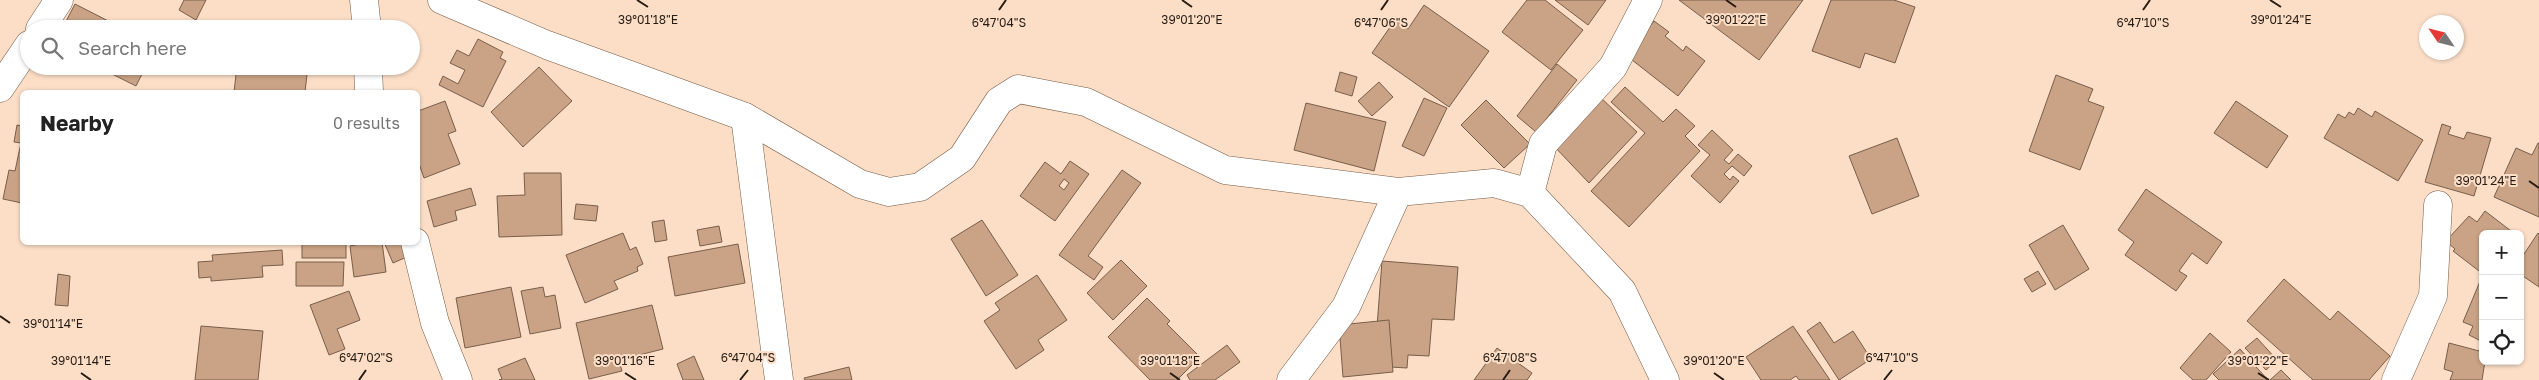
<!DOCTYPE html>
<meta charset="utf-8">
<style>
:root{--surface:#fff;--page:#f6f6f6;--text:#222;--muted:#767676;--line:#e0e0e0}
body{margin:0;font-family:"Golos Text",sans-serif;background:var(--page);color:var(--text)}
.controls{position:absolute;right:15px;bottom:15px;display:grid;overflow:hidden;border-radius:8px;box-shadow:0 1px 4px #0004}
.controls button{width:45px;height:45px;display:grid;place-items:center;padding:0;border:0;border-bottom:1px solid var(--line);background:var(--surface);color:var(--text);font:25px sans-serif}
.compass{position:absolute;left:2419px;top:15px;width:45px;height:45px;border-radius:50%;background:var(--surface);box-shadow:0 1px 4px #0004;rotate:305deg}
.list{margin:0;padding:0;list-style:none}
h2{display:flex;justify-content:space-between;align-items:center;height:65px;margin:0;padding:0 20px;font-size:21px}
h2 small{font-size:16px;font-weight:400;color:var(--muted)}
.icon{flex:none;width:28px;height:28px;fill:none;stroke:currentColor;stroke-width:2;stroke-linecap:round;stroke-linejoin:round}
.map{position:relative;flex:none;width:2539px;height:380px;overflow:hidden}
.search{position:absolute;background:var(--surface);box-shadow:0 1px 4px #0004;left:20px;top:20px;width:400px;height:55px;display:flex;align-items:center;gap:12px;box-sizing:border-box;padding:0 18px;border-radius:28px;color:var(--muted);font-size:19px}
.panel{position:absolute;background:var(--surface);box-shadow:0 1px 4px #0004;left:20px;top:90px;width:400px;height:155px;border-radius:8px}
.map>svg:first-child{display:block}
.building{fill:#caa386;stroke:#785e4a;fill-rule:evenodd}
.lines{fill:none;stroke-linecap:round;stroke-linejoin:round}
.street-casing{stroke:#745a46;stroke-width:29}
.street{stroke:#fff;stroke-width:28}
.ticks{fill:none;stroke:#281d14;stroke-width:2}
.ticks-label{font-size:12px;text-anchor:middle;fill:#281d14;stroke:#fcdec7;stroke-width:4;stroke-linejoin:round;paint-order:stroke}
</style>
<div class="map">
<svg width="2539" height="380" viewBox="0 0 2539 380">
<rect width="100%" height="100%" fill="#fcdec7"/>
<g class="building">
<path d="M184,0H206L196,20L179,10Z"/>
<path d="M1527,0H1545L1583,30L1551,70L1502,32Z"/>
<path d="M1555,0H1606L1588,25Z"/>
<path d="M1679,0H1803L1759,60Z"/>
<path d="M1831,0H1894L1915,7L1895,63L1865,53L1860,68L1812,51Z"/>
<path d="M75,4L124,29H62Z"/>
<path d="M1424,5L1489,51L1449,107L1372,53L1395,20L1408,29Z"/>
<path d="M1654,21L1669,32L1665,36L1683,51L1686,46L1705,61L1678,96L1627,56Z"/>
<path d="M478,39L503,52L500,58L506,61L483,107L439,85L443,76L458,84L465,70L450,63L457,50L469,56Z"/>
<path d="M1557,64L1577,80L1536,132L1517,116Z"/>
<path d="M96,66H146L136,86Z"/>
<path d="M237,66H308L305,92H234Z"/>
<path d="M539,67L572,101L523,147L491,112Z"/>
<path d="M1340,72L1357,77L1352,96L1335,91Z"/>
<path d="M2056,75L2093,89L2088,101L2104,107L2080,170L2029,151Z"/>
<path d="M1379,82L1393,97L1372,116L1358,101Z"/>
<path d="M1625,87L1663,122L1676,109L1695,126L1685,136L1700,151L1629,227L1591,191L1645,133L1611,102Z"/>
<path d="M1600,97L1637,132L1589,183L1552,144Z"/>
<path d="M1424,98L1447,108L1424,156L1402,146Z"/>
<path d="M1486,100L1530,144L1504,168L1461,125Z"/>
<path d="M445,101L456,131L448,134L460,164L424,178L418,161V111Z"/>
<path d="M2236,101L2288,136L2267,168L2214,133Z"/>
<path d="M1306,103L1386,122L1374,171L1294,150Z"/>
<path d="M2358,108L2372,117L2375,111L2423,140L2398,181L2324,138L2338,114L2345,118L2349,112L2354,115Z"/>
<path d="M2442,124L2451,127L2448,134L2464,139L2467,132L2491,138L2474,196L2425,182Z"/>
<path d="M17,125L22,126V203L3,199L9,170L15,171L21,143L14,142Z"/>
<path d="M1712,130L1733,150L1724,160L1729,164L1738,154L1752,166L1744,176L1732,166L1724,174L1730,180L1733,176L1739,181L1720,203L1691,176L1710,155L1698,145Z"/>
<path d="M1897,138L1919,196L1872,214L1849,156Z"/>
<path d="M2538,143H2539V217L2494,197L2516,148L2532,155Z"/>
<path d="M1070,161L1089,174L1055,221L1020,196L1045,162L1061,174ZM1064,179L1069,183L1064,190L1059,186Z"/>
<path d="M1122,170L1141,183L1088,256L1103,267L1094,280L1059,255Z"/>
<path d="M524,173H561L562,235L499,237L497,196L525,195Z"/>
<path d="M471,188L476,205L455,211L457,220L434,227L427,201Z"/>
<path d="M2146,189L2222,242L2207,264L2192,253L2179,271L2187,276L2176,291L2125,255L2134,242L2118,230Z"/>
<path d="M576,204L598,206L596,221L574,219Z"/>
<path d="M2485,211L2515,234H2483V274L2453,251L2455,249L2446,241L2469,216L2477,222Z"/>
<path d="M664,220L667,240L655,242L652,222Z"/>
<path d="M982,220L1018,275L986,296L951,239Z"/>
<path d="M2063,225L2089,269L2055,290L2029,245Z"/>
<path d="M719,226L722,242L700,246L697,230Z"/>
<path d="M623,233L630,250L636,247L643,264L637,267L638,271L614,281L618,289L585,303L566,255Z"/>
<path d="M2538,233L2539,234V287L2520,274V260Z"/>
<rect x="302" y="242" width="44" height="16"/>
<path d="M369,242H382L386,272L354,277L350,246Z"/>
<path d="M384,242H403L409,256L393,263Z"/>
<path d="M738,244L745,283L675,296L668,257Z"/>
<path d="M282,250L283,265L262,266L263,277L211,281V277L199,278L198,262L213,261L212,255Z"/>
<path d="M1121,260L1147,286L1113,320L1087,293Z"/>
<path d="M1382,261L1458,267L1454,320L1432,319L1429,356L1408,355L1407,368L1374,366Z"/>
<path d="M296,262H344L343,286H296Z"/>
<path d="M2038,271L2046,284L2032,292L2024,279Z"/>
<path d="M58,274L70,276L68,306L55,305Z"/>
<path d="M1037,275L1067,320L1038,340L1044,350L1016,369L984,321L1000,310L995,303Z"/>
<path d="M2284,279L2330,320L2338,311L2390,356L2369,380H2313L2247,321Z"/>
<path d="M2481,279H2483V342L2469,335L2473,326L2463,322Z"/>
<path d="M511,287L521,337L465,348L456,298Z"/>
<path d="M543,287L545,297L555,295L561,328L530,334L521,291Z"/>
<path d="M349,291L360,320L337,329L345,349L329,355L310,305Z"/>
<path d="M1147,298L1170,321L1167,324L1200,357L1177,380H1150L1108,337Z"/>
<path d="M652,305L663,349L619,360L622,371L589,379L576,323Z"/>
<path d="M1389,320L1393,372L1343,377L1339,325Z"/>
<path d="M1820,322L1834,343L1853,331L1871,359L1839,380L1807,331Z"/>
<path d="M201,326L263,331L258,380H195Z"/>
<path d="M1793,326L1830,380H1799L1796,376L1790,380H1761L1746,357Z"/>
<path d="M2210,333L2231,352L2206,380H2193L2180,368Z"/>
<path d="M2257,338L2277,360L2266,370L2245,348Z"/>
<path d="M2449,343L2483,352V361H2485L2482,380H2450L2453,372L2444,369Z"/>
<path d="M1227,345L1240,362L1215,380H1190L1187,375Z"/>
<path d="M1497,348L1532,373L1527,380H1474Z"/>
<path d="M2240,349L2268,380H2219L2213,374Z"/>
<path d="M694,356L704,380H683L677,364Z"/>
<path d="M525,358L535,380H499L502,379L498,369Z"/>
<path d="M849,367L852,380H805L804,378Z"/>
<path d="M2281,370L2291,380H2270Z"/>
</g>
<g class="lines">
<defs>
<g id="street">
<path d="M364,0L367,29"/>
<path d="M442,0L547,45L745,117L860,184L889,192L920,187L962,158L999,101L1018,89L1086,102L1225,170L1398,192L1494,183L1530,193L1622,291L1665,380"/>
<path d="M40,29L59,0"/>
<path d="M368,66L369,92"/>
<path d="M0,88L29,45"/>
<path d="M745,117L779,380"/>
<path d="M1530,193L1543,144L1613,67L1648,0"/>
<path d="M415,242L435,323L458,380"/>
<path d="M1291,380L1346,307L1398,192"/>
<path d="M2396,380L2433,296L2438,205"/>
</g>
</defs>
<use href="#street" class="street-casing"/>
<use href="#street" class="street"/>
</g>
<path class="ticks" d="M637,0L648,7M1182,0L1192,7M1726,0L1736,7M2270,0L2281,7M999,10L1006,0M1381,10L1388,0M2143,10L2150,0M2529,181L2539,188M0,316L10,323M81,373L91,380M625,373L636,380M1170,373L1180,380M1714,373L1724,380M2258,373L2269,380M359,380L366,370M740,380L748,370M1503,380L1510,370M1884,380L1892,370"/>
<g class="ticks-label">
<text x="648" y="24">39°01'18"E</text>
<text x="1192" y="24">39°01'20"E</text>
<text x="1736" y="24">39°01'22"E</text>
<text x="2281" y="24">39°01'24"E</text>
<text x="999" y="27">6°47'04"S</text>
<text x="1381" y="27">6°47'06"S</text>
<text x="2143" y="27">6°47'10"S</text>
<text x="2486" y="185">39°01'24"E</text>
<text x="53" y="328">39°01'14"E</text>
<text x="366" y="362">6°47'02"S</text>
<text x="748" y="362">6°47'04"S</text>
<text x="1510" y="362">6°47'08"S</text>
<text x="1892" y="362">6°47'10"S</text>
<text x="81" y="365">39°01'14"E</text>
<text x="625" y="365">39°01'16"E</text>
<text x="1170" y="365">39°01'18"E</text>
<text x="1714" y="365">39°01'20"E</text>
<text x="2258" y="365">39°01'22"E</text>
</g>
</svg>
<div class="controls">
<button>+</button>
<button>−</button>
<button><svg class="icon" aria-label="locate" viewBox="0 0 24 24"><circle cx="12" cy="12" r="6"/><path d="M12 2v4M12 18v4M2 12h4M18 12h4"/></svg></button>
</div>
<svg class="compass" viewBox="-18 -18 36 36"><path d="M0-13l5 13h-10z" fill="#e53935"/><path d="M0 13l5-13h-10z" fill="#767676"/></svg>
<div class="search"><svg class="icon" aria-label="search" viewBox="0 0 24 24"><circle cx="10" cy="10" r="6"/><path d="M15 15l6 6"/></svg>Search here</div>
<section class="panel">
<h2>Nearby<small>0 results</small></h2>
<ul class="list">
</ul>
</section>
</div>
